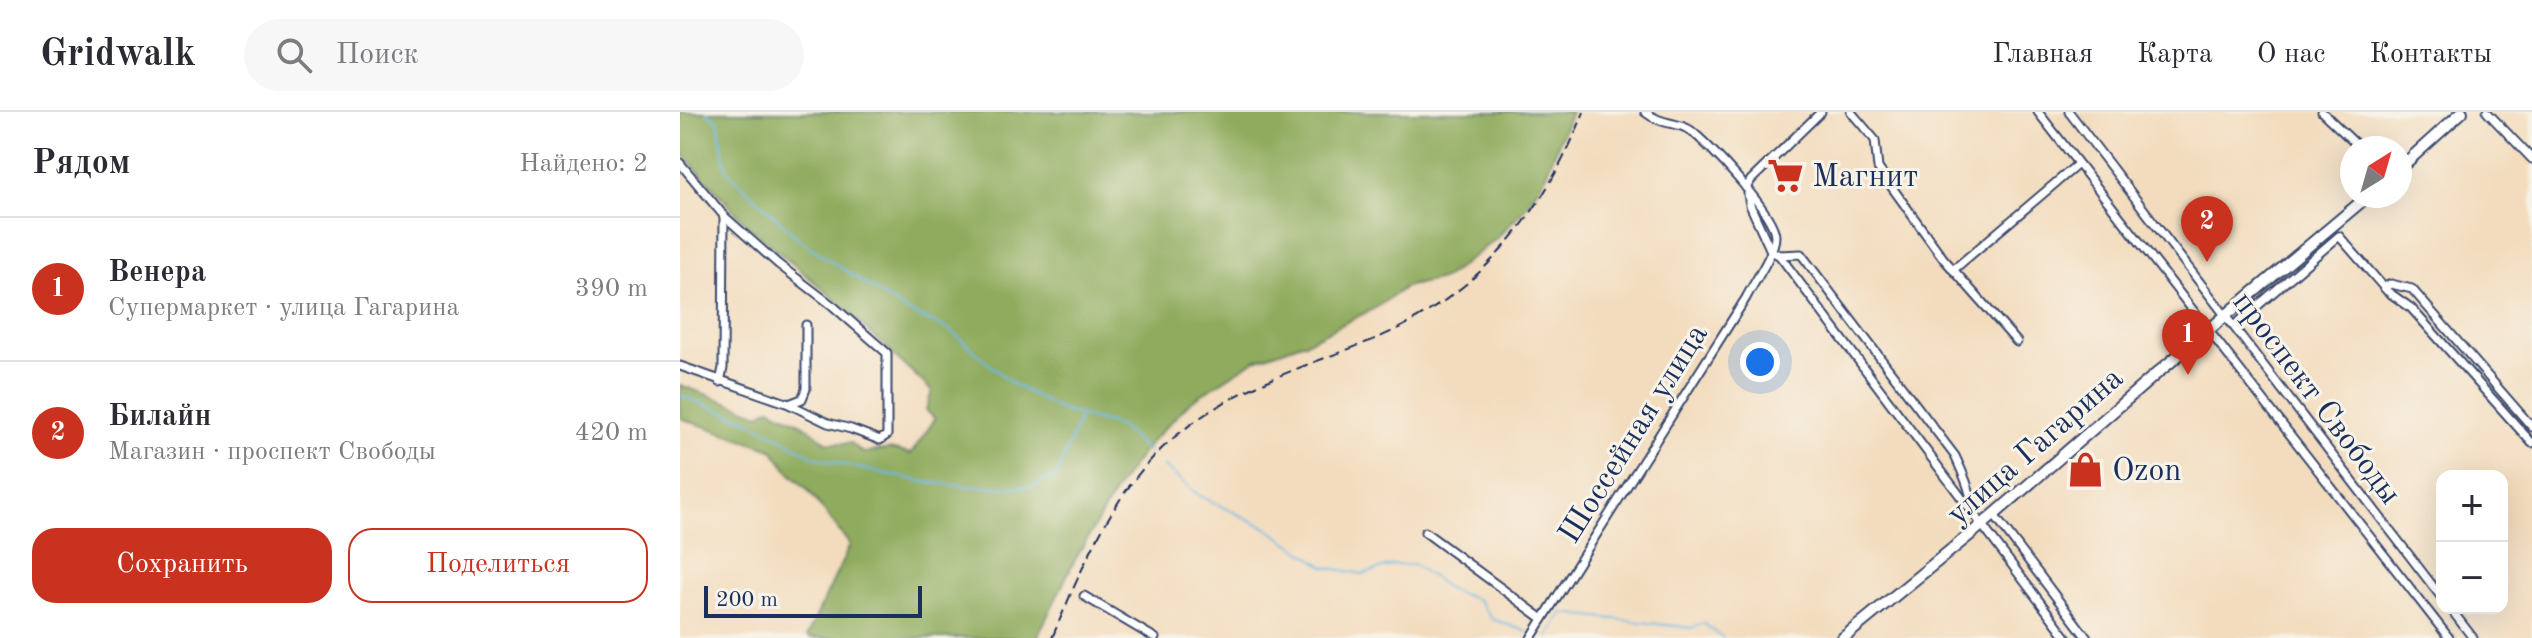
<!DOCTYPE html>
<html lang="ru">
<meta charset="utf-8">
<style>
:root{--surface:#fff;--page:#f7f7f7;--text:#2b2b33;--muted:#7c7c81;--line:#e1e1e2;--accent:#c8321e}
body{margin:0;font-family:"Old Standard TT",serif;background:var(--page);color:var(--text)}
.controls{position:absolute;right:24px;bottom:24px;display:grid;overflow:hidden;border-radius:16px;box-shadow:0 8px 32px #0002}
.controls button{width:72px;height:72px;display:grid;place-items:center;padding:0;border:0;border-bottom:2px solid var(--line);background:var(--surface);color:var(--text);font:40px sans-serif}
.compass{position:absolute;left:1660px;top:24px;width:72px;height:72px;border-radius:50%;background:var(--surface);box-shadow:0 8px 32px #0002;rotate:37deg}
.scale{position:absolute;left:24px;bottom:20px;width:218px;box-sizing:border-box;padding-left:8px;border:4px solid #1b2f5e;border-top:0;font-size:22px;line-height:28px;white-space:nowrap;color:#1b2f5e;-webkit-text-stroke:6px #f7f3e8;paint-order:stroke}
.you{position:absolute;left:1080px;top:250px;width:28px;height:28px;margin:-20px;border:6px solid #fff;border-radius:50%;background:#1a73e8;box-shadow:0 0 0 12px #1a73e833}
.badge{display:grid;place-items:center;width:52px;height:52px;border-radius:50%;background:var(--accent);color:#fff;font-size:26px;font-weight:700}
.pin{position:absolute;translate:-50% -66px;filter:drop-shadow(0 2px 4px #0008)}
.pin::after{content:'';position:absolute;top:42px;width:28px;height:24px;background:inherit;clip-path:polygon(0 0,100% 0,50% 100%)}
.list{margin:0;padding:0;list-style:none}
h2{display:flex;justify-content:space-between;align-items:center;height:104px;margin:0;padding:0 32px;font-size:34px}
h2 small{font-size:26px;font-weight:400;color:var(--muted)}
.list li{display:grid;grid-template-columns:52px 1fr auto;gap:24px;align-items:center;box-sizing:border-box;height:144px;padding:0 32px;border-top:2px solid var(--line)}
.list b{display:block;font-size:30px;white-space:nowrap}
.list p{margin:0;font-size:26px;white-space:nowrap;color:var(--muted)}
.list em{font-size:26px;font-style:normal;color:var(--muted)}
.actions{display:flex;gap:16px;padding:24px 32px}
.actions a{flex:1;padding:18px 0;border:2px solid var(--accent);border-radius:24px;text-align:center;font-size:28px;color:var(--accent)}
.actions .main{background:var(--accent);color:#fff}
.icon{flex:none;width:44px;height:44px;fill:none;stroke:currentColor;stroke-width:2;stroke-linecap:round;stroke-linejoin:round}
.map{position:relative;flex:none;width:1852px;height:526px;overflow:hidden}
header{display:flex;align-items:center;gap:48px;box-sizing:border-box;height:112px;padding:0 40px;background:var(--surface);border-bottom:2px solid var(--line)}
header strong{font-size:38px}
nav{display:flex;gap:44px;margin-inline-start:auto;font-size:28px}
.search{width:560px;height:72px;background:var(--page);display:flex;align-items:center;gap:20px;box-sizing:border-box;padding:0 28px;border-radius:44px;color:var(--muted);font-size:30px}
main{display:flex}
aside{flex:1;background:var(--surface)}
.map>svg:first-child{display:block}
.forest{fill:#8fab5d;stroke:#556d5e;stroke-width:2}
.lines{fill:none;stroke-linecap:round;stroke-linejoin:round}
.stream{stroke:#69b7e3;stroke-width:2}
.minor-casing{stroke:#3b496c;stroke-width:11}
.secondary-casing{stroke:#3b496c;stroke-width:14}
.minor{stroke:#fff;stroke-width:7}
.secondary{stroke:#fff;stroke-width:10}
.rail{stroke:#1b2f5e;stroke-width:2;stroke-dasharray:12 6;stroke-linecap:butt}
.labels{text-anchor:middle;stroke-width:6;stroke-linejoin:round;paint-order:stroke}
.poi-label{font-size:32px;fill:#1b2f5e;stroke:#f7f3e8;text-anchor:start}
.street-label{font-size:32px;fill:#1b2f5e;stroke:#f7f3e8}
</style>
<header>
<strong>Gridwalk</strong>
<div class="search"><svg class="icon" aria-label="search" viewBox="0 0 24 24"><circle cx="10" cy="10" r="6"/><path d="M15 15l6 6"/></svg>Поиск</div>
<nav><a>Главная</a><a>Карта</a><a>О нас</a><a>Контакты</a></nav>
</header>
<main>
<aside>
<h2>Рядом<small>Найдено: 2</small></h2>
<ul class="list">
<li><span class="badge">1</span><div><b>Венера</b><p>Супермаркет · улица Гагарина</p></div><em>390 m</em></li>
<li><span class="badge">2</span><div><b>Билайн</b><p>Магазин · проспект Свободы</p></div><em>420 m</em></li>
</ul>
<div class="actions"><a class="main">Сохранить</a><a>Поделиться</a></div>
</aside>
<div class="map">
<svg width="1852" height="526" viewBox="0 0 1852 526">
<rect width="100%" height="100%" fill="#f7f3e8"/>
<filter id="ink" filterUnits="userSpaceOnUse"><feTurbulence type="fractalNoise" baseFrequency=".0125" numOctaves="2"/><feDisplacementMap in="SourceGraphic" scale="16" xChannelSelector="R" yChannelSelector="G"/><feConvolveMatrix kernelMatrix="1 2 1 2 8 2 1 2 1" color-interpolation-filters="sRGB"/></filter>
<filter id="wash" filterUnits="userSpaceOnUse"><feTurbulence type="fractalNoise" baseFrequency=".006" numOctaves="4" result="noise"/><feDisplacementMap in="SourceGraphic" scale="32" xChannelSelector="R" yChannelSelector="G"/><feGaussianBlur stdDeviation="1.8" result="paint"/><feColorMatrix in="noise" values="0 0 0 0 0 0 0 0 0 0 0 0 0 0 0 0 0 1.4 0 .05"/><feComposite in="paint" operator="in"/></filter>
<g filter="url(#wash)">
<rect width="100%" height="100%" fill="#f3dcbd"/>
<path class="forest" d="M0,0H891L864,67L844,97L817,126L765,166L725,175L697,195L633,227L575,248L510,290L470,331L440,371L392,453L357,526H131L127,524L170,433L127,377L110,361L92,337L0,306V273L80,302L90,296L126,314L148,331H171L183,341L210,337L231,342L255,307L246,298L252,279L151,184L69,115L0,39Z"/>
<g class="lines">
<g class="stream">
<path d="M27,0L38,9L46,58L121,129L226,199L270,218L331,271L381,298L439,314L469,340"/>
<path d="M0,283L74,311L134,345L169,354L245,370L295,375H352L377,363L400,305"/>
<path d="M483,354L520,384L585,415L645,455L683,462L713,453H735L770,478L798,488L812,507L848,520"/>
<path d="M868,526L882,501L1012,516L1023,511L1043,526"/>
</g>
</g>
</g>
<g filter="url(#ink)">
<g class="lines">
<defs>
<g id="minor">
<path d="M1171,0L1195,28L1198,56L1263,146L1337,230"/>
<path d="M1358,0L1769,526"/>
<path d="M1389,0L1762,486"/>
<path d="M1642,0L1680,36"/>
<path d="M1807,0L1852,47"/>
<path d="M0,51L44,104L98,152L153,194L207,241V323L200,328L171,317L148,311L109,292L0,254"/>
<path d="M1066,76L1071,68L1141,0"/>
<path d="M1068,82L1070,93L1091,139L1099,143L1121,142L1275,344C1284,364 1292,380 1293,402"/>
<path d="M1099,143L1387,526"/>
<path d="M1273,158L1398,52"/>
<path d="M1704,175L1711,172L1732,177L1852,315"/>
<path d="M1554,214L1659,124L1707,179L1731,196L1852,331"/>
<path d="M40,270L43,256L44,104"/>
<path d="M109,292L122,287L126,277V213"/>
<path d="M1314,403L1407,526"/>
<path d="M745,420L863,507"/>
<path d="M404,484L475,526"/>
<path d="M1770,496L1793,526"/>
<path d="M851,526L1066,186C1074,170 1095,141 1095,124C1095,102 1029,32 1010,18C998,10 981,13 965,0"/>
</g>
<g id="secondary">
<path d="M1720,56L1782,0"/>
<path d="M1163,526L1309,407L1475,263L1688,84"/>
</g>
</defs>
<use href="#minor" class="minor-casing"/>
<use href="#secondary" class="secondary-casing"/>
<use href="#minor" class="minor"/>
<use href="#secondary" class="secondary"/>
<path class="rail" d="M372,526C402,456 432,380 490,329C551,276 618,257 690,229C796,187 863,104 904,0"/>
</g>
</g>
<defs>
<symbol id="supermarket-bare" viewBox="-9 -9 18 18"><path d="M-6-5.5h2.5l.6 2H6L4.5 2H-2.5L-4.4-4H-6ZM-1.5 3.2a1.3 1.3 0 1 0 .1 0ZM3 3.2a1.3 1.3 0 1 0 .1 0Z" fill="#c8321e" stroke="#f7f3e8" stroke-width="2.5" paint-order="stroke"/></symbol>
<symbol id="shop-bare" viewBox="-9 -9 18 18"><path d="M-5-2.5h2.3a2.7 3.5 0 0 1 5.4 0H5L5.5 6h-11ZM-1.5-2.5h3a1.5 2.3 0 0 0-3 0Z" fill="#c8321e" stroke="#f7f3e8" stroke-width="2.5" paint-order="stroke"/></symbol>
</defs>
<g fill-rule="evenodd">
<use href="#supermarket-bare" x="1080" y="38" width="51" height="51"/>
<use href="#shop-bare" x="1380" y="332" width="51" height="51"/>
</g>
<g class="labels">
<g class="poi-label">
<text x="1132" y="74">Магнит</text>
<text x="1432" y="368">Ozon</text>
</g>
<g class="street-label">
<text transform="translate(1638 285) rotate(53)" y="11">проспект Свободы</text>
<text transform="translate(952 321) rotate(-58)" y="11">Шоссейная улица</text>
<text transform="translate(1354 333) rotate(-41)" y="11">улица Гагарина</text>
</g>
</g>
</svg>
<div class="controls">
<button>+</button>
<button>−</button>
</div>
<svg class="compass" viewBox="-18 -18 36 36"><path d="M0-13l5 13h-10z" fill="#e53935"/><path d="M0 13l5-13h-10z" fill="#7c7c81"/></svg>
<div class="scale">200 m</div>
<div class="you"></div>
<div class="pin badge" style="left:1508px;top:263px">1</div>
<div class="pin badge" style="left:1527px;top:150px">2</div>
</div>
</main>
